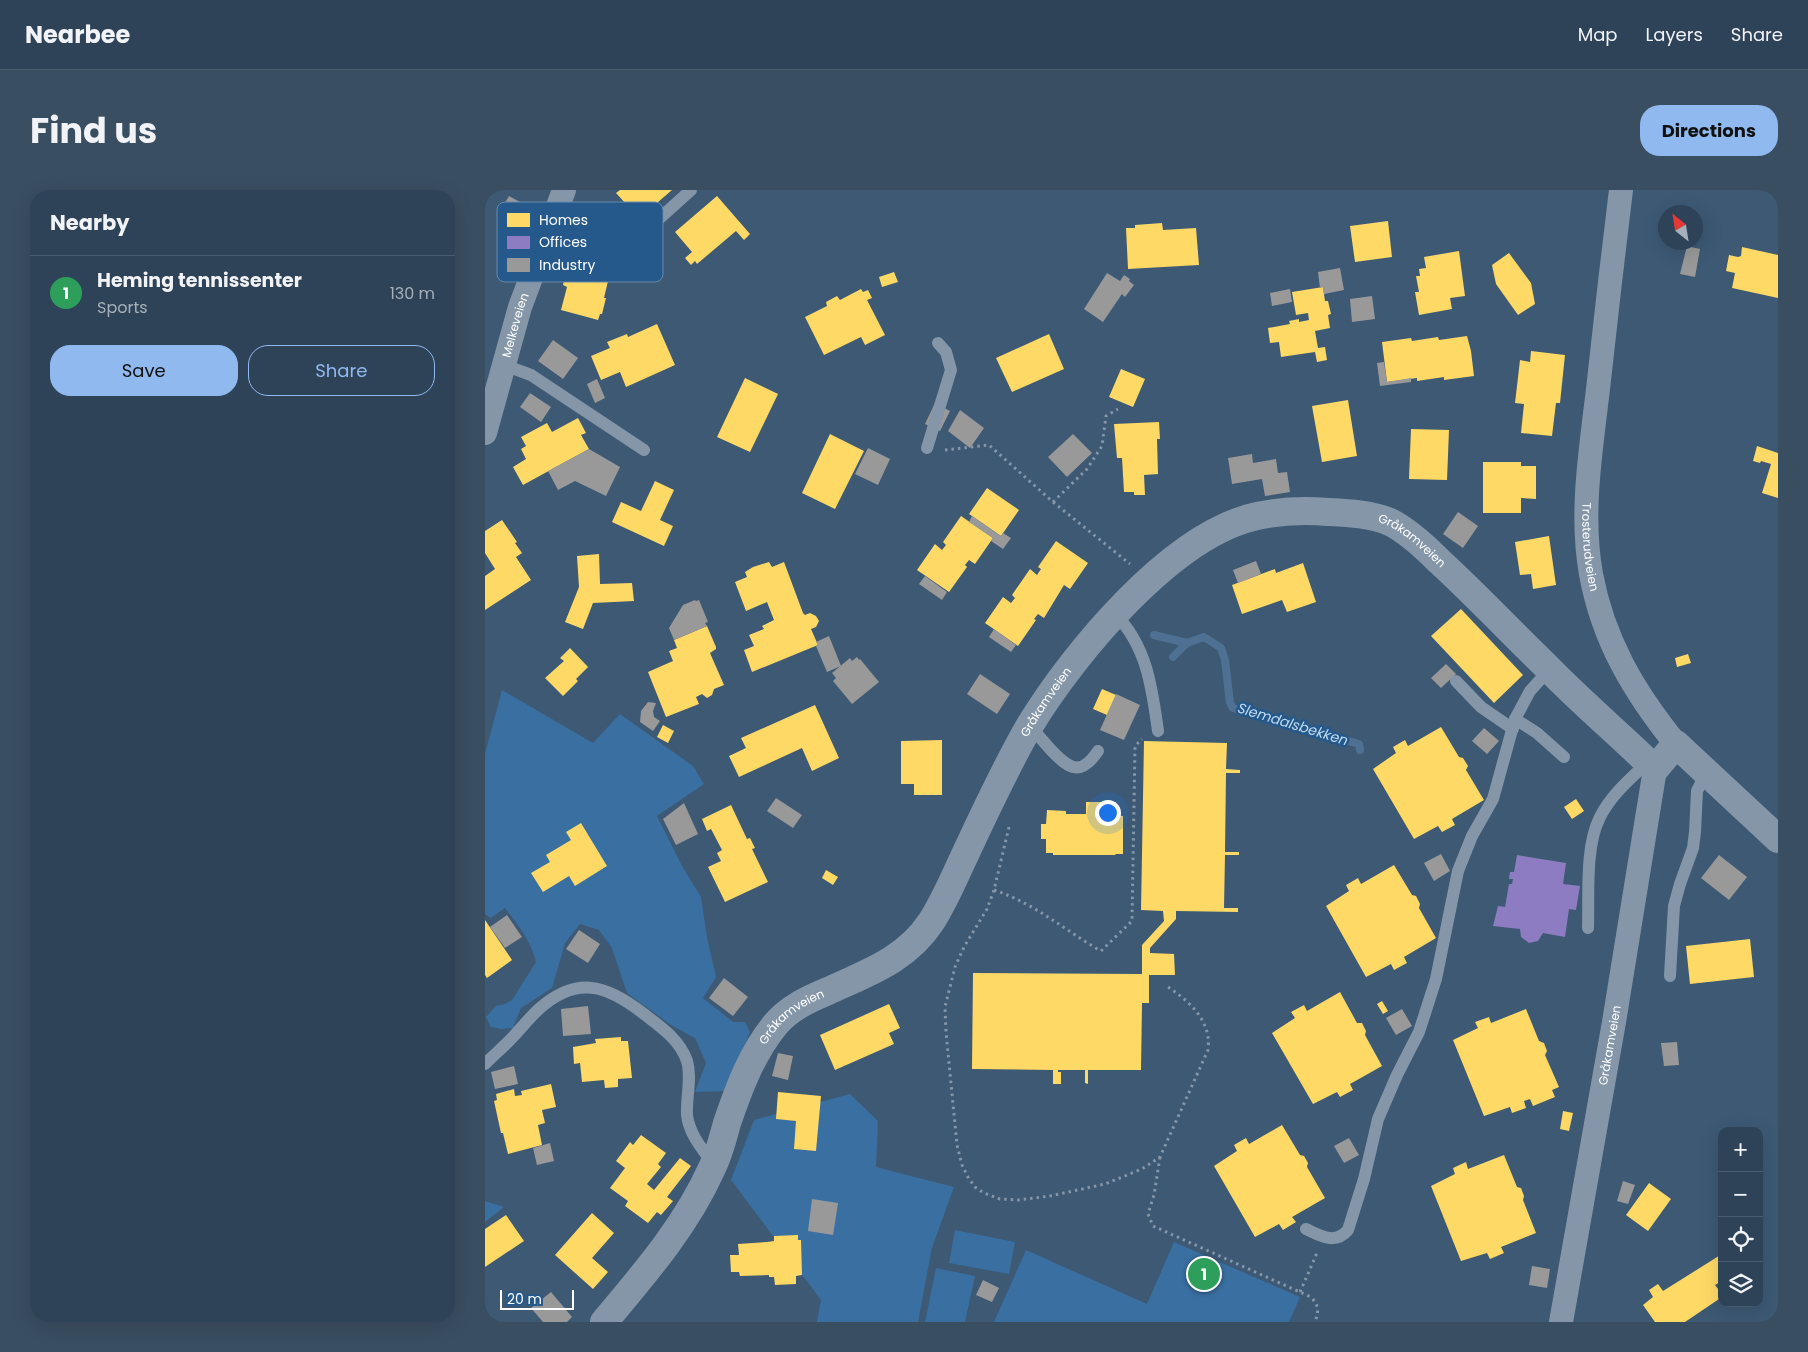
<!DOCTYPE html>
<meta charset="utf-8">
<style>
:root{--surface:#2e4357;--page:#3a4e61;--text:#f1f3f6;--muted:#a7b0ba;--line:#495c6d;--accent:#90b9f0}
body{margin:0;font-family:Poppins,sans-serif;background:var(--page);color:var(--text)}
.controls{position:absolute;right:15px;bottom:15px;display:grid;overflow:hidden;border-radius:10px;box-shadow:0 5px 20px #0002}
.controls button{width:45px;height:45px;display:grid;place-items:center;padding:0;border:0;border-bottom:1px solid var(--line);background:var(--surface);color:var(--text);font:25px sans-serif}
.compass{position:absolute;left:1173px;top:15px;width:45px;height:45px;border-radius:50%;background:var(--surface);box-shadow:0 5px 20px #0002;rotate:330deg}
.scale{position:absolute;left:15px;bottom:12px;width:74px;box-sizing:border-box;padding-left:5px;border:2px solid #fff;border-top:0;font-size:14px;line-height:18px;white-space:nowrap;color:#fff;-webkit-text-stroke:4px #26598b;paint-order:stroke}
.you{position:absolute;left:622px;top:622px;width:18px;height:18px;margin:-12px;border:4px solid #fff;border-radius:50%;background:#1a73e8;box-shadow:0 0 0 8px #1a73e833}
.badge{display:grid;place-items:center;width:32px;height:32px;border-radius:50%;background:var(--accent);color:#fff;font-size:16px;font-weight:700}
.pin{position:absolute;translate:-50% -50%;border:2px solid #fff;box-shadow:0 1px 5px #0006}
.list{margin:0;padding:0;list-style:none}
h2{display:flex;justify-content:space-between;align-items:center;height:65px;margin:0;padding:0 20px;font-size:21px}
h2 small{font-size:16px;font-weight:400;color:var(--muted)}
.list li{display:grid;grid-template-columns:32px 1fr auto;gap:15px;align-items:center;box-sizing:border-box;height:75px;padding:0 20px;border-top:1px solid var(--line)}
.list b{display:block;font-size:19px;white-space:nowrap}
.list p{margin:0;font-size:16px;white-space:nowrap;color:var(--muted)}
.list em{font-size:16px;font-style:normal;color:var(--muted)}
.actions{display:flex;gap:10px;padding:15px 20px}
.actions a{flex:1;padding:11px 0;border:1px solid var(--accent);border-radius:20px;text-align:center;font-size:18px;color:var(--accent)}
.actions .main{background:var(--accent);color:#111}
.icon{flex:none;width:28px;height:28px;fill:none;stroke:currentColor;stroke-width:2;stroke-linecap:round;stroke-linejoin:round}
.map{position:relative;flex:none;width:1293px;height:1132px;overflow:hidden;border-radius:20px}
header{display:flex;align-items:center;gap:30px;box-sizing:border-box;height:70px;padding:0 25px;background:var(--surface);border-bottom:1px solid var(--line)}
header strong{font-size:24px}
nav{display:flex;gap:28px;margin-inline-start:auto;font-size:18px}
.intro{display:flex;align-items:center;justify-content:space-between;box-sizing:border-box;height:120px;padding:0 30px}
h1{margin:0;font-size:35px}
.button{padding:12px 22px;border-radius:20px;background:var(--accent);color:#111;font-size:18px;font-weight:700}
main{display:flex;gap:30px;padding:0 30px}
aside{flex:1;background:var(--surface);border-radius:20px;box-shadow:0 5px 20px #0002}
.map>svg:first-child{display:block}
.green{fill:#3a6fa1}
.homes{fill:#ffd966}
.offices{fill:#8e7cc3}
.industry{fill:#999}
.lines{fill:none;stroke-linecap:round;stroke-linejoin:round}
.stream{stroke:#4e7193;stroke-width:8}
.path{stroke:#8496a8;stroke-width:3;stroke-dasharray:2.5 4;stroke-linecap:butt}
.service{stroke:#8496a8;stroke-width:12}
.minor{stroke:#8496a8;stroke-width:24}
.tertiary{stroke:#8496a8;stroke-width:28}
.labels{text-anchor:middle;stroke-width:5;stroke-linejoin:round;paint-order:stroke}
.street-label{font-size:12px;fill:#fff;stroke:#26598b}
.water-label{font-size:14px;font-style:italic;fill:#c0daf1;stroke:#26598b}
.key{fill:#26598b;stroke:#678bae;stroke-width:1}
.key-label{font-size:14px;fill:#fff}
</style>
<header>
<strong>Nearbee</strong>
<nav><a>Map</a><a>Layers</a><a>Share</a></nav>
</header>
<div class="intro"><h1>Find us</h1><a class="button">Directions</a></div>
<main>
<aside>
<h2>Nearby<small></small></h2>
<ul class="list">
<li><span class="badge" style="background:#2e9e5b">1</span><div><b>Heming tennissenter</b><p>Sports</p></div><em>130 m</em></li>
</ul>
<div class="actions"><a class="main">Save</a><a>Share</a></div>
</aside>
<div class="map">
<svg width="1293" height="1132" viewBox="0 0 1293 1132">
<rect width="100%" height="100%" fill="#3d5974"/>
<g class="green">
<path d="M17,500L108,553L135,524L208,576L219,594L172,626L197,676L216,707L222,747L231,787L218,808L248,832H260L265,842L241,901L210,902L221,873L210,848L186,835L142,803L127,758L114,740L95,734L80,753L67,798L36,818L28,838L16,839L6,837L1,827L11,816L20,814L27,810L51,772C46,751 33,735 20,718L6,728L0,724V564Z"/>
<path d="M365,904L393,931L391,977L469,997L447,1058L433,1132H332L336,1110L246,990L269,930Z"/>
<path d="M0,1011L19,1017L0,1032Z"/>
<path d="M470,1040L530,1052L524,1084L464,1073Z"/>
<path d="M689,1052L815,1107L804,1132H509L541,1060L662,1114Z"/>
<path d="M451,1078L490,1086L480,1132H440Z"/>
</g>
<g class="homes">
<path d="M135,0H187L165,19L162,15L151,25L131,3Z"/>
<path d="M232,6L265,44L259,50L251,41L212,74L210,71L206,75L200,68L207,62L190,42Z"/>
<path d="M903,31L907,67L870,72L865,36Z"/>
<path d="M677,33L678,40L711,38L714,75L643,79L641,38H650V35Z"/>
<path d="M1257,57L1293,65V108L1247,98L1250,83L1241,81L1244,65L1253,67L1256,66Z"/>
<path d="M92,59L129,69L127,76H130L126,92L123,91L119,108H121L117,124H115L113,130L76,120L82,97L78,95L82,77L87,78Z"/>
<path d="M974,61L980,106L965,108L967,119L934,125L930,102H934L931,86H935L934,79L941,78L939,67Z"/>
<path d="M1024,63L1046,93L1050,114L1033,125L1011,94L1007,75Z"/>
<path d="M409,82L413,92L397,97L394,87Z"/>
<path d="M838,97L840,111H843L846,124L843,125L845,138L830,141L833,158L840,157L842,170L832,172L830,162L796,167L794,152L785,153L783,138L805,134L804,131L814,129V132L824,130L823,123L811,125L807,102Z"/>
<path d="M376,99L378,102L383,100L387,108L382,110L400,145L380,155L376,147L339,165L320,127L342,116L341,112L352,106L355,110Z"/>
<path d="M172,134L190,175L141,197L135,182L116,190L106,166L125,158L122,152L142,144L143,147Z"/>
<path d="M564,144L579,179L527,202L511,168Z"/>
<path d="M982,146L986,161L989,186L959,190V187L932,191V188L902,192L897,152L926,148L927,151L953,147L954,150Z"/>
<path d="M1046,161L1080,165L1075,213H1071L1067,246L1036,243L1039,214L1030,213L1035,170L1045,172Z"/>
<path d="M636,179L660,189L648,217L624,207Z"/>
<path d="M260,188L293,204L265,262L232,247Z"/>
<path d="M863,210L872,266L837,272L827,216Z"/>
<path d="M93,228L101,243L96,245L104,259L38,295L28,277L41,269L36,259L41,256L36,247L62,233L67,242Z"/>
<path d="M674,232L675,249H672L673,284L659,285L660,305H649V302H639L637,268H632L629,234Z"/>
<path d="M926,239L964,240L962,290L924,289Z"/>
<path d="M345,244L379,261L350,319L317,303Z"/>
<path d="M1272,256L1293,263V308L1277,303L1286,274L1276,271L1275,273L1268,271Z"/>
<path d="M998,272H1036V276H1051V309L1036,308V323H998Z"/>
<path d="M170,291L189,300L175,330L188,336L179,356L127,332L136,312L156,321Z"/>
<path d="M502,298L534,320L516,346L484,324Z"/>
<path d="M476,326L508,348L490,374L484,370L480,375L482,377L464,402L432,380L450,354L457,360L461,355L458,352Z"/>
<path d="M17,330L32,352L30,353L37,363L31,367L46,390L0,420V386L10,379L0,363V341Z"/>
<path d="M1064,346L1071,395L1048,399L1046,384L1035,385L1030,352Z"/>
<path d="M571,351L603,373L585,399L579,395L559,428L553,424L549,429L551,430L533,456L500,433L518,407L526,413L530,408L527,405L545,379L552,385L556,379L553,377Z"/>
<path d="M114,364L115,394L147,393L149,411L108,413L98,439L80,432L94,397L92,366Z"/>
<path d="M284,372L287,377L299,372L318,423L320,425L325,423L331,426L334,431L331,437L326,439L333,455L267,482L259,460L269,456L264,445L279,439L277,436L289,430L282,412L261,421L250,392L262,387L260,382L268,377Z"/>
<path d="M818,373L831,412L802,422L797,410L757,424L747,395L790,379L791,383Z"/>
<path d="M976,419L1038,485L1009,513L946,446Z"/>
<path d="M222,436L231,457V459L225,463L239,495L229,499L227,505L222,508L217,504L211,507L214,514L181,527L163,482L188,471L184,461L192,458L189,450Z"/>
<path d="M85,458L103,477L91,489L93,491L78,506L60,488L79,471L75,468Z"/>
<path d="M1203,464L1206,473L1192,477L1190,468Z"/>
<path d="M617,499L631,505L622,525L608,519Z"/>
<path d="M330,515L354,568L327,581L317,558L254,587L244,566L261,558L256,548Z"/>
<path d="M178,535L189,541L183,553L172,547Z"/>
<path d="M956,537L974,567L978,568L983,576L981,580L999,610L967,629L970,635L957,642L953,636L929,649L888,579L911,563L908,557L920,550L923,556Z"/>
<path d="M457,550V605H429V594H416V551Z"/>
<path d="M659,551L742,553L741,579L755,580V583H741L740,662H754V665H740L739,718H753V722L691,721V729L665,758V763L689,764L690,785H664V813H657L656,880H603V894L600,893V880H573V882H576V894H568V880L487,879L488,783L657,784V755L679,731L678,721L656,720Z"/>
<path d="M1091,609L1099,621L1087,629L1079,617Z"/>
<path d="M601,612H631L630,625L638,626V664H630L631,665H568V663H561V649H556V634H561L562,620L581,621V624H601Z"/>
<path d="M246,615L262,649L265,648L270,658L267,659L283,692L240,712L223,677L236,671L232,663L237,660L226,639L222,641L217,629Z"/>
<path d="M96,633L122,676L90,696L84,686L58,702L46,683L65,672L61,665L86,650L81,642Z"/>
<path d="M909,675L927,705L931,706L935,714L934,718L951,748L919,767L922,773L909,780L906,774L881,787L841,716L864,701L861,695L873,688L876,694Z"/>
<path d="M341,680L353,687L348,695L337,688Z"/>
<path d="M0,730L27,770L2,788L0,785Z"/>
<path d="M1265,749L1269,787L1205,794L1201,756Z"/>
<path d="M855,802L872,833H877L881,841L880,845L897,876L865,894L868,900L855,907L852,902L828,914L787,843L810,828L806,822L819,815L822,821Z"/>
<path d="M897,811L903,821L898,824L892,814Z"/>
<path d="M404,814L415,838L404,843L409,854L350,880L335,845Z"/>
<path d="M1041,819L1054,851L1059,853L1062,861L1060,865L1074,897L1067,900L1070,907L1048,916L1045,909L1039,911L1041,918L1027,923L1025,917L999,926L968,850L993,838L990,832L1004,827L1006,833Z"/>
<path d="M136,847V851H143L147,888L133,889V897L120,898L119,890L97,892L95,873L89,874L88,857L111,853L110,849Z"/>
<path d="M66,894L71,917L57,920L60,933L53,935L57,955L23,964L18,943H16L9,911L12,910L11,904L29,899L30,906L37,905L36,901Z"/>
<path d="M293,902L336,906L331,961L309,959L311,931L291,929Z"/>
<path d="M1078,921L1088,923L1084,941L1075,939Z"/>
<path d="M797,935L815,965L819,966L823,973L822,977L840,1008L807,1027L811,1032L798,1040L794,1034L770,1047L729,976L752,961L749,955L761,948L764,954Z"/>
<path d="M156,945L181,963L173,974L176,977L162,994L169,1000L195,968L206,976L182,1007L188,1011L176,1025L172,1022L163,1033L140,1016L143,1011L125,998L140,978L131,971L145,952L148,955Z"/>
<path d="M1019,965L1032,997L1036,998L1039,1006L1038,1010L1051,1043L1016,1057L1019,1063L1005,1069L1002,1063L976,1071L946,996L970,984L968,978L981,972L983,979Z"/>
<path d="M1164,993L1186,1009L1163,1041L1141,1025Z"/>
<path d="M107,1023L129,1043L107,1068L123,1082L108,1099L70,1065Z"/>
<path d="M21,1025L39,1051L0,1077V1039Z"/>
<path d="M313,1045V1050H316L317,1085L311,1086V1094L290,1095L289,1087H284V1085L255,1086L254,1082H246L245,1065H254L253,1054L282,1052L289,1051V1046Z"/>
<path d="M1237,1064V1091L1230,1095L1237,1104V1107L1200,1132H1170L1158,1115L1168,1107L1164,1100L1173,1094L1178,1101Z"/>
</g>
<path class="offices" d="M1032,665L1081,673L1078,694L1095,696L1091,720L1084,719L1080,747L1058,743L1053,751L1044,753L1036,747L1035,739L1008,736L1013,716L1020,717L1024,694H1027L1028,689H1024L1025,682H1029Z"/>
<g class="industry">
<path d="M24,6L44,17L33,36L13,25Z"/>
<path d="M1202,56L1215,59L1210,87L1195,84Z"/>
<path d="M855,78L859,100L839,104L838,97L835,98L833,82Z"/>
<path d="M622,83L635,91L639,85L645,89L644,91L649,95L640,107L637,104L618,132L599,119Z"/>
<path d="M805,99L807,112L787,116L785,103Z"/>
<path d="M887,106L890,129L867,132L865,109Z"/>
<path d="M68,150L93,168L78,189L53,171Z"/>
<path d="M899,172L902,192L926,188V192L895,196L892,173Z"/>
<path d="M112,189L120,208L110,213L102,194Z"/>
<path d="M45,203L66,217L56,232L35,217Z"/>
<path d="M450,213L465,221L455,241L440,234Z"/>
<path d="M475,220L499,238L485,258L463,241Z"/>
<path d="M588,244L607,263L582,287L563,267Z"/>
<path d="M383,258L405,269L393,295L370,284Z"/>
<path d="M104,259L135,277L121,306L90,291L73,300L63,281Z"/>
<path d="M767,264L768,273L791,269L793,283L802,282L805,302L780,306L777,289L747,294L743,268Z"/>
<path d="M973,322L993,336L978,358L958,344Z"/>
<path d="M487,326L516,346L518,343L526,348L518,359L506,351L508,348L484,332Z"/>
<path d="M771,371L776,384L753,393L748,380Z"/>
<path d="M440,386L462,402L457,410L434,394Z"/>
<path d="M210,410L211,411L214,410L223,432L220,433L222,436L189,450L184,438L198,415Z"/>
<path d="M509,439L531,455L526,462L504,447Z"/>
<path d="M344,446L356,476L342,482L331,456L333,455L331,452Z"/>
<path d="M372,467L374,470L375,469L394,492L367,514L348,491L351,488L347,483L365,468L367,471Z"/>
<path d="M961,474L971,484L956,498L946,488Z"/>
<path d="M495,484L525,504L512,524L482,504Z"/>
<path d="M631,504L655,515L639,550L615,540Z"/>
<path d="M163,512L171,513L168,521L169,527L175,531L168,541L155,532L156,521Z"/>
<path d="M999,538L1014,551L1002,564L987,551Z"/>
<path d="M291,608L317,625L308,638L282,621Z"/>
<path d="M199,613L213,644L191,655L178,629Z"/>
<path d="M956,664L965,681L949,691L939,673Z"/>
<path d="M1234,665L1262,687L1244,710L1216,688Z"/>
<path d="M22,725L37,747L20,758L5,737Z"/>
<path d="M94,740L115,754L103,773L81,759Z"/>
<path d="M239,788L263,807L248,826L224,808Z"/>
<path d="M103,816L106,844L78,846L76,819Z"/>
<path d="M917,819L927,836L911,845L901,828Z"/>
<path d="M1192,852L1194,875L1179,876L1176,853Z"/>
<path d="M293,863L308,866L303,890L287,886Z"/>
<path d="M29,876L33,894L10,899L6,882Z"/>
<path d="M864,948L874,965L859,973L849,956Z"/>
<path d="M65,953L69,971L52,975L48,958Z"/>
<path d="M1138,991L1150,995L1143,1014L1132,1011Z"/>
<path d="M327,1009L353,1013L348,1045L323,1041Z"/>
<path d="M1047,1076L1065,1079L1062,1098L1044,1095Z"/>
<path d="M498,1090L514,1098L507,1112L491,1105Z"/>
<path d="M66,1102L87,1127L82,1132H58L46,1118Z"/>
</g>
<g class="lines">
<g class="stream">
<path d="M669,445L702,453L719,447L736,458L740,470L745,513L748,518L874,554L875,560"/>
<path d="M688,467L702,453"/>
</g>
<g class="path">
<path d="M460,260L504,255L568,312L645,374"/>
<path d="M568,312L602,279L617,256L621,226L633,219"/>
<path d="M524,637L509,700L502,719L479,757L470,777L460,817L461,842L472,955L477,975L483,987L490,997L499,1003L515,1009L533,1010L565,1006L620,994L657,979L675,967L723,860C727,830 703,810 680,795"/>
<path d="M509,700C551,714 579,740 616,761L647,731L650,556L657,549"/>
<path d="M675,967L669,1005L663,1024L668,1036L826,1107C834,1116 834,1121 830,1132"/>
<path d="M815,1102L832,1063"/>
</g>
<g class="service">
<path d="M153,53L165,37L206,0"/>
<path d="M19,175L46,185L159,260"/>
<path d="M442,258L466,180L461,162L453,153"/>
<path d="M630,424C662,456 667,498 673,541"/>
<path d="M971,491L996,517L1028,539"/>
<path d="M1030,529L1052,543L1079,567"/>
<path d="M545,536C552,544 559,552 566,560C585,580 596,586 613,561"/>
<path d="M1103,738C1104,705 1100,656 1115,627C1126,605 1145,589 1163,572"/>
<path d="M1185,786L1189,716L1195,694L1208,658L1210,642L1212,601L1221,583"/>
<path d="M0,874C8,866 17,858 25,850C35,840 43,829 54,819C92,785 122,795 159,824C176,837 195,850 202,871C207,888 201,907 202,925C204,944 218,960 229,975"/>
<path d="M821,1039C836,1046 850,1055 863,1040L879,989L893,929L912,885L934,842L951,789L973,681L987,646L1008,609L1030,529L1045,501L1064,480"/>
</g>
<g class="minor">
<path id="s1" d="M1136,0C1128,66 1120,133 1113,199C1106,260 1095,323 1106,384C1118,450 1149,502 1191,554"/>
<path id="s2" d="M0,243L35,117L79,0"/>
<path id="s3" d="M1076,1132L1129,832L1170,579"/>
</g>
<path class="tertiary" id="s4" d="M119,1132C160,1083 201,1036 227,978C234,964 238,948 242,933C254,898 267,863 290,835C304,818 324,809 343,801C382,783 421,770 446,732C459,712 468,690 478,669C499,624 520,578 545,535C589,463 687,344 772,326C795,321 820,320 843,322C863,323 886,324 905,332C923,341 940,357 954,371C991,405 1025,441 1061,476C1096,512 1134,544 1170,579L1191,554L1293,649"/>
</g>
<g class="labels">
<g class="street-label">
<text dy="4" stroke="none"><textPath href="#s2" startOffset="112">Melkeveien</textPath></text>
<text dy="4" stroke="none"><textPath href="#s4" startOffset="1234">Gråkamveien</textPath></text>
<text dy="4" stroke="none"><textPath href="#s1" startOffset="359">Trosterudveien</textPath></text>
<text dy="4" stroke="none"><textPath href="#s4" startOffset="784">Gråkamveien</textPath></text>
<text dy="4" stroke="none"><textPath href="#s4" startOffset="364">Gråkamveien</textPath></text>
<text dy="4" stroke="none"><textPath href="#s3" startOffset="281">Gråkamveien</textPath></text>
</g>
<g class="water-label">
<text transform="translate(808 534) rotate(17)" y="5">Slemdalsbekken</text>
</g>
</g>
<rect x="12" y="12" width="166" height="80" rx="8" class="key"/>
<rect x="22" y="23" width="23" height="14" fill="#ffd966"/>
<rect x="22" y="46" width="23" height="13" fill="#8e7cc3"/>
<rect x="22" y="68" width="23" height="14" fill="#999"/>
<g class="key-label">
<text x="54" y="35">Homes</text>
<text x="54" y="57">Offices</text>
<text x="54" y="80">Industry</text>
</g>
</svg>
<div class="controls">
<button>+</button>
<button>−</button>
<button><svg class="icon" aria-label="locate" viewBox="0 0 24 24"><circle cx="12" cy="12" r="6"/><path d="M12 2v4M12 18v4M2 12h4M18 12h4"/></svg></button>
<button><svg class="icon" aria-label="layers" viewBox="0 0 24 24"><path d="M12 4l9 5-9 5-9-5zM3 14l9 5 9-5"/></svg></button>
</div>
<svg class="compass" viewBox="-18 -18 36 36"><path d="M0-13l5 13h-10z" fill="#e53935"/><path d="M0 13l5-13h-10z" fill="#a7b0ba"/></svg>
<div class="scale">20 m</div>
<div class="you"></div>
<div class="pin badge" style="left:719px;top:1084px;background:#2e9e5b">1</div>
</div>
</main>
